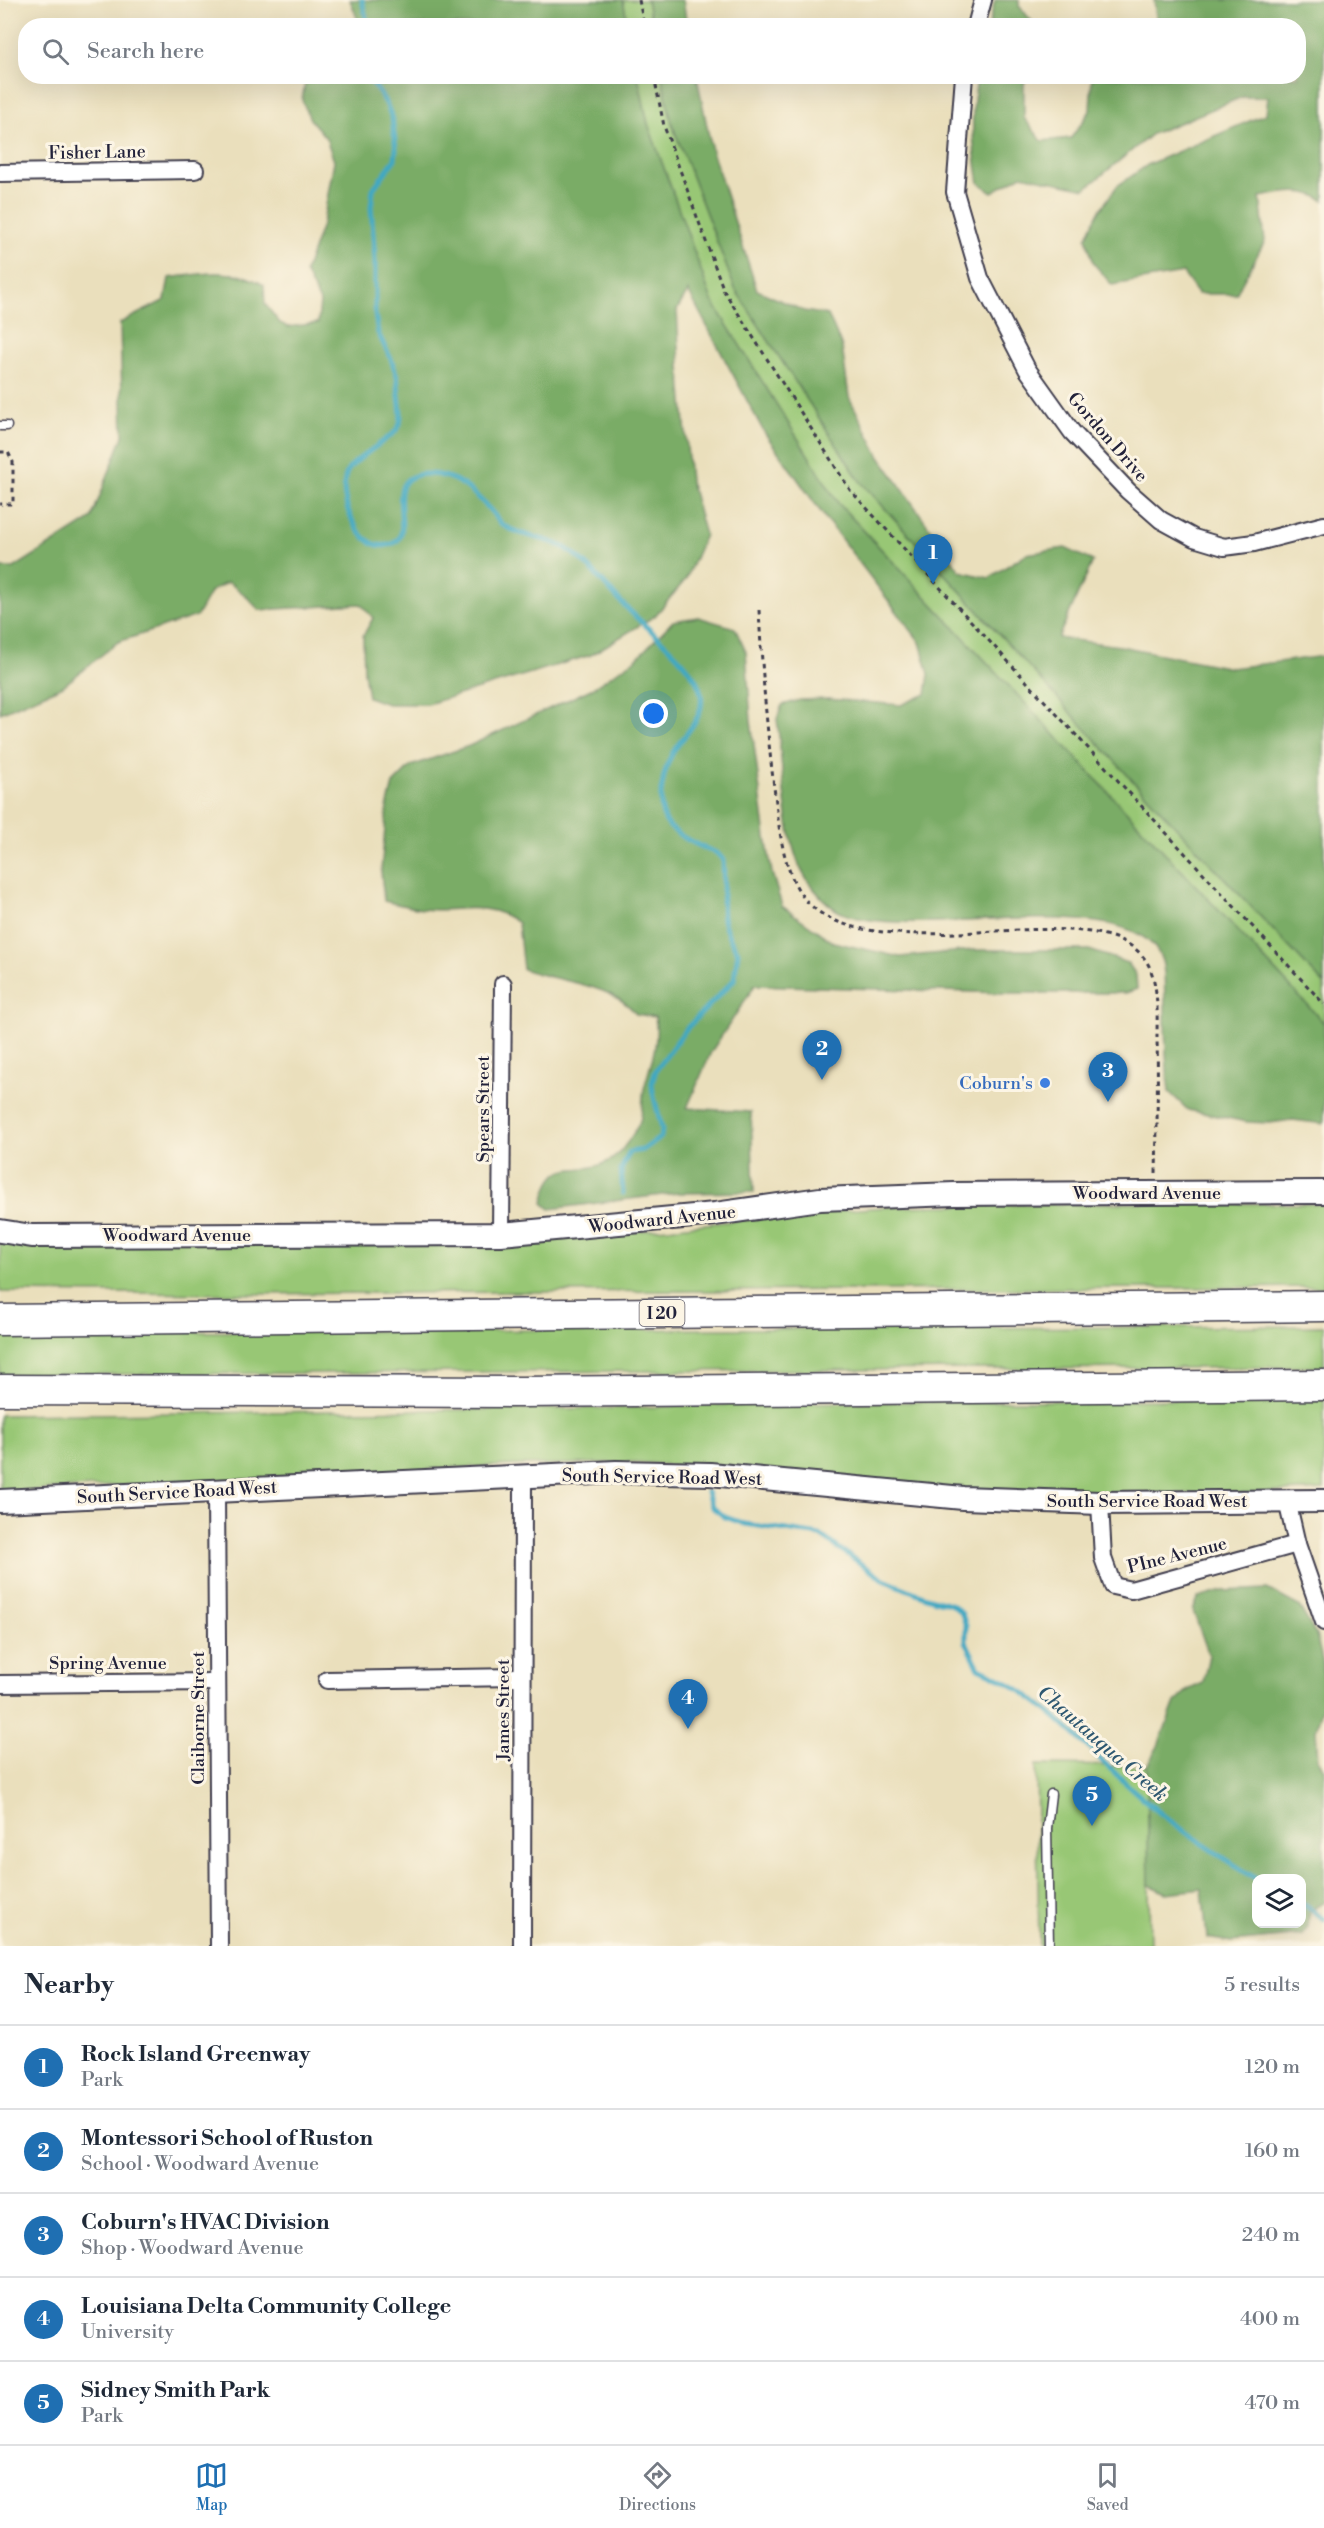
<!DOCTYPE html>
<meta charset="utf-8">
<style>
:root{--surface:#fff;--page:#f2f2f3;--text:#1f2937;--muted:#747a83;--line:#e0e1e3;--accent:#1f6fb2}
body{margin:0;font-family:"Libre Bodoni",serif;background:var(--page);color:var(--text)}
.controls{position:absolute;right:18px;bottom:18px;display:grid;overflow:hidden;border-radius:12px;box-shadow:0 6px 24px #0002}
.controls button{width:54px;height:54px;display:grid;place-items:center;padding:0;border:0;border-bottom:2px solid var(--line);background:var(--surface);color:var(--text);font:30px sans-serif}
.you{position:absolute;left:654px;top:714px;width:21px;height:21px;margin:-15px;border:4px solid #fff;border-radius:50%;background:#1a73e8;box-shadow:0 0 0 9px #1a73e833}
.badge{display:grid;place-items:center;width:39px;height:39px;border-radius:50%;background:var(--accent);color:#fff;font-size:20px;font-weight:700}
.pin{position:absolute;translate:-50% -50px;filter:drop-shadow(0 2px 3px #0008)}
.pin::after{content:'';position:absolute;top:32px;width:21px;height:18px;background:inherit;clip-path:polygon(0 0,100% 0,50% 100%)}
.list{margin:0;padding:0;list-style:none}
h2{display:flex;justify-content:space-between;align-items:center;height:78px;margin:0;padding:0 24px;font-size:26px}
h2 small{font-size:20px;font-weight:400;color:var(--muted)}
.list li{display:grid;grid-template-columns:39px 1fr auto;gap:18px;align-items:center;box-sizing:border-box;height:84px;padding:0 24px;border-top:2px solid var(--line)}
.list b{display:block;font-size:22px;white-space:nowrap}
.list p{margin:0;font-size:20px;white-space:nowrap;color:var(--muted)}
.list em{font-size:20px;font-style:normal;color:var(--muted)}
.icon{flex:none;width:33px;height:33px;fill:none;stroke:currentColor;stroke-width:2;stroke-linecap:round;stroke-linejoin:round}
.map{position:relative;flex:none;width:1324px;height:1946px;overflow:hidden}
.search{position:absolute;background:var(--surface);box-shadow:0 6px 24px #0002;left:18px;right:18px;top:18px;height:66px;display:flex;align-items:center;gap:15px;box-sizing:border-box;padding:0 21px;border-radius:24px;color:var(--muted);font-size:22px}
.sheet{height:498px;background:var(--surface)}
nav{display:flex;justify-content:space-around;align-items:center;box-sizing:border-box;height:84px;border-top:2px solid var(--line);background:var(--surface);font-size:16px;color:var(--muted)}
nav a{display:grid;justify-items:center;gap:3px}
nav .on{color:var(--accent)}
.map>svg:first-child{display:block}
.green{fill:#98c775;stroke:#5d7458;stroke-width:1.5}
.forest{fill:#7aac66;stroke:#4e6750;stroke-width:1.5;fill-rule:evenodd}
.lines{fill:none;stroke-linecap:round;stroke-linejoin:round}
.stream{stroke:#41a8c2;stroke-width:5}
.service-casing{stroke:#403e4e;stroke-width:11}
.minor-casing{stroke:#403e4e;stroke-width:20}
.secondary-casing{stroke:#403e4e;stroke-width:26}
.motorway-casing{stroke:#403e4e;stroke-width:33}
.path{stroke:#403e4e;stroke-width:3;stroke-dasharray:4.5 4.5;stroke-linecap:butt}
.service{stroke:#fff;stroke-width:8}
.minor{stroke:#fff;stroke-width:16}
.secondary{stroke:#fff;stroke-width:22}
.motorway{stroke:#fff;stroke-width:30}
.shop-dot{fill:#3f7fe0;stroke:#fcf5e5;stroke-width:2}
.labels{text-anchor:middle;stroke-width:6;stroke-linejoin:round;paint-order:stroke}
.shield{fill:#fcf5e5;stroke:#63616e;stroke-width:1.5}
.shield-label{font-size:16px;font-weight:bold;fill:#22223b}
.street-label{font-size:18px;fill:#22223b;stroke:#fcf5e5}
.shop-label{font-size:18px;fill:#366cbe;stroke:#fcf5e5;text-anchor:end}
.water-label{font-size:20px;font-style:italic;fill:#2e5871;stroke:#fcf5e5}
</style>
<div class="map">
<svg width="1324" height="1946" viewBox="0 0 1324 1946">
<rect width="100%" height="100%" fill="#fcf5e5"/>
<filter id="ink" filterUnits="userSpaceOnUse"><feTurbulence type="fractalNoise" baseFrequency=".0167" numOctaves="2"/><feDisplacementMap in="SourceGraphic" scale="12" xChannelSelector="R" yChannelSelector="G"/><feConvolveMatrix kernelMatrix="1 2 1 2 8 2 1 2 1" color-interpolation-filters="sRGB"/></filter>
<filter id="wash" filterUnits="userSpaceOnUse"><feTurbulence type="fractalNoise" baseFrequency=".008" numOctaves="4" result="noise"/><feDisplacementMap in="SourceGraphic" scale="24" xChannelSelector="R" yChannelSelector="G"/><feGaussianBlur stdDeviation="1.35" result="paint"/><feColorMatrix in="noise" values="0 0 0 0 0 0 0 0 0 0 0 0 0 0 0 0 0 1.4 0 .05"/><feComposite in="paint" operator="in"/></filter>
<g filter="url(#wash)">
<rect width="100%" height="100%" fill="#eadfbc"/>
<g class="green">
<path d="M623,0H647L652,25H628Z"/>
<path d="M638,77H662L672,124L735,289L860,481L1133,781L1324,984V1023L838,503L712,301L648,124Z"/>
<path d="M1106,1203L1324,1204V1287L230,1294L0,1292V1240L601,1235L810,1213L886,1207Z"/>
<path d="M1324,1326V1367L0,1375V1333Z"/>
<path d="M1324,1399V1490L1238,1494L994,1492L635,1462L493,1466L0,1492V1415L625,1408L771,1403Z"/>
<path d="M1036,1765L1147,1766L1150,1946H1039Z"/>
</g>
<g class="forest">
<path d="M350,0H623L628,25H357V18Z"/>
<path d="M647,0H683L687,25H652Z"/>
<path d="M995,0H1019V6L1035,25H989Z"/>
<path d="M1154,0H1324V201C1306,187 1281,193 1260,197L1265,241L1236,294H1198L1183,273L1112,285L1094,264L1086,238L1098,213L1117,186L1149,164L1266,114L1268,97H1242L1152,134L1085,189L1022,175L992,192L979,183C973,147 969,113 978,77H1027L1024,84V118L1042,141L1071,138L1090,111L1092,77L1298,76V26L1157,25Z"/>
<path d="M306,77H638L648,124L712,301L838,503L1324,1023V1124L1293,1120L1269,1123L1247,1122L1188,1110L1169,1092C1166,1064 1165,1035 1165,1006C1164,992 1166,974 1162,961C1139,881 903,946 838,911C826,904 811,887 804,875C783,839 783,762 777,719L782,705L800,700L828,699L901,705L926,694L929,674L920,642L826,519L764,432L688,291L677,310L680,366L690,481L705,535L686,579L655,616L591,655L428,704H387L368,697L364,672L363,636L373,618L361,604L259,610L245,595L228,582L211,591L197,616L118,642L63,686L0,713V568H14L91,519L123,436L120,323L165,300L169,278C201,273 235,267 264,285L265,304L280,323L288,327L318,323L320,302L305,272L323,222L334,161L326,138L310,119L302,100Z"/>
<path d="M662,77H697L712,151L757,290L804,311L828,315L842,347L849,397L880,457L960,571L989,578L1026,554L1065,548L1093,561L1058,638L1120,646L1231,668L1324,656V984L1133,781L860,481L735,289L672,124Z"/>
<path d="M698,617L735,628L746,652L751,721L766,838L772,873L782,906L833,942L900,957L973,950H1089L1128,963L1136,975L1137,989L1126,993H1002L755,985L711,1052L687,1108L751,1112L754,1192L678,1193L550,1209L543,1203C554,1152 576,1179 609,1161C619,1157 636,1131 640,1121C643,1111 642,1099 644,1089C650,1064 660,1043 655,1017L636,1014C613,983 557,982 523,969L518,923C487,899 456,913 422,909C409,907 396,904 384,901L381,871L387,808L393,784L411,766L469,746L591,689L636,659L673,621Z"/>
<path d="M1267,1589L1299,1606L1316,1635L1323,1663L1324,1703L1316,1730L1318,1760L1324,1769V1902L1310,1911L1308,1927L1303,1935L1231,1942L1207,1938L1202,1889L1166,1893L1149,1885L1147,1766L1158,1746L1175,1702L1188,1690L1203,1683L1209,1655L1193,1611L1198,1598L1223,1591ZM1256,1878H1302V1924H1256Z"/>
</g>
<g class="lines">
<g class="stream">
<path d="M362,0L368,26"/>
<path d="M372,76V82L386,103L392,118L396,149L395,159L373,189L371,207L375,259V314L378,333L391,359L397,376L401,414L400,424L395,432C384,442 352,461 347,472C336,497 359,556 392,544C419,534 376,475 427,474C456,473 474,492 491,511C495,516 499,522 503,525C522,538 548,537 567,549C591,565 607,589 628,609C647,629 693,664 700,690C707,713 689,730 677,746C664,764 652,809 670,827C682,839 701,847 717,853L723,860C727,901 712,914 738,952L734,980L686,1029L656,1070L652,1083L653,1093L662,1129L661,1137L643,1150L629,1152L621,1170L623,1193"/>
<path d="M707,1492L712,1507L725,1517L745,1524L820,1535L884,1580L926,1597L953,1605L962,1614L966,1626V1642L979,1668C1044,1695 1088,1751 1140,1796C1176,1828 1216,1853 1256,1879"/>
<path d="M1302,1903L1324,1919"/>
</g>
</g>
</g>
<g filter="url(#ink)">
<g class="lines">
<defs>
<g id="service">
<path d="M0,426H7"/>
<path d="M1049,1946L1047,1828L1051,1794"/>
</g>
<g id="minor">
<path d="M976,26L983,0"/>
<path d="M964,76L955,192L980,278L1027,369L1072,432L1128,491L1161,520L1194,538L1224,547L1254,543L1324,525"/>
<path d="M0,173L195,170"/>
<path d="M501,1234L503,984"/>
<path d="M216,1491L219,1946"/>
<path d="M1287,1501L1297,1544L1324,1622"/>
<path d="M1100,1503L1103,1558L1113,1586L1131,1590L1297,1544"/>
<path d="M327,1680L522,1677"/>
<path d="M0,1684L217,1682"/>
<path d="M522,1946L523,1475"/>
</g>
<g id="secondary">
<path d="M0,1231L32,1236L501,1234L715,1214L820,1199L954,1194L1324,1192"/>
<path d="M0,1501L616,1472L710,1474L963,1498L1100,1503L1324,1501"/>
</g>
<g id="motorway">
<path d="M0,1320L1324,1306"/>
<path d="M0,1390L523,1392L1324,1385"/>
</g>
</defs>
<use href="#service" class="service-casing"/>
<use href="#minor" class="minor-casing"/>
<use href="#secondary" class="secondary-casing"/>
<use href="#motorway" class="motorway-casing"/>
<g class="path">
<path d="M639,0L644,26"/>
<path d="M654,76L664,126L724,291L850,490L1324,1004"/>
<path d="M0,452H8L13,462V504H0"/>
<path d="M759,610C762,672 767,733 775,795C779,826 782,863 799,891C858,986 1107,880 1149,966C1159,988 1157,1015 1157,1038C1158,1083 1157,1128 1156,1174"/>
</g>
<use href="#service" class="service"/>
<use href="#minor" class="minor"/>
<use href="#secondary" class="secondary"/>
<use href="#motorway" class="motorway"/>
</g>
</g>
<circle class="shop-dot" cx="1045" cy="1083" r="6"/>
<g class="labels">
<rect class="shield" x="639.5" y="1300" width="45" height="26" rx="4.5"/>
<g class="shield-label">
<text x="662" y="1319">I 20</text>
</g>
<g class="street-label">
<text transform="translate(97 152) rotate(-1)" y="6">Fisher Lane</text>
<text transform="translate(1108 437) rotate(49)" y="6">Gordon Drive</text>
<text transform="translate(483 1109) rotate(-90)" y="6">Spears Street</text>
<text x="1147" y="1199">Woodward Avenue</text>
<text transform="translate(662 1219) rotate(-6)" y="6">Woodward Avenue</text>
<text x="177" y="1241">Woodward Avenue</text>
<text transform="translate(662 1477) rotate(1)" y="6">South Service Road West</text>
<text transform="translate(177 1492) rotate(-3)" y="6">South Service Road West</text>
<text x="1147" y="1507">South Service Road West</text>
<text transform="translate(1177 1555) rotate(-14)" y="6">PIne Avenue</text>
<text x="108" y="1669">Spring Avenue</text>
<text transform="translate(503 1710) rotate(-90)" y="6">James Street</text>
<text transform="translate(198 1718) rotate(-90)" y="6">Claiborne Street</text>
</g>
<g class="shop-label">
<text x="1033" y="1089">Coburn's</text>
</g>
<g class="water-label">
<text transform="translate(1103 1743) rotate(41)" y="7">Chautauqua Creek</text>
</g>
</g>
</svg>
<div class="controls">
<button><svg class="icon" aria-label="layers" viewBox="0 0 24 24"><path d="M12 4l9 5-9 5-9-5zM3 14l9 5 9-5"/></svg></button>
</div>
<div class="you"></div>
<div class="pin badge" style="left:933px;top:584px">1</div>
<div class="pin badge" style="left:822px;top:1080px">2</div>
<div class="pin badge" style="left:1108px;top:1102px">3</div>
<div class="pin badge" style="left:688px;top:1729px">4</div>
<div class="pin badge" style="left:1092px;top:1826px">5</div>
<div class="search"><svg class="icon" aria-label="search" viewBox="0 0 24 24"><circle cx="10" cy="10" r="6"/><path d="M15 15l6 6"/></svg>Search here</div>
</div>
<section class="sheet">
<h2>Nearby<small>5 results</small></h2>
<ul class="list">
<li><span class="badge">1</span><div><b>Rock Island Greenway</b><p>Park</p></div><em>120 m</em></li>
<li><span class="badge">2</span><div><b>Montessori School of Ruston</b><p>School · Woodward Avenue</p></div><em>160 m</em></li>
<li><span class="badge">3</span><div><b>Coburn's HVAC Division</b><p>Shop · Woodward Avenue</p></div><em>240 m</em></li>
<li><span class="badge">4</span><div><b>Louisiana Delta Community College</b><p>University</p></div><em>400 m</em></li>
<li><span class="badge">5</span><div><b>Sidney Smith Park</b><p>Park</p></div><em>470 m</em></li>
</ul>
</section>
<nav>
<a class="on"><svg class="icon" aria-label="map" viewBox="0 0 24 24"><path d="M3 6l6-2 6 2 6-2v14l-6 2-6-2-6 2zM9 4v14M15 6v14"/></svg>Map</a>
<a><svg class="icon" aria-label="directions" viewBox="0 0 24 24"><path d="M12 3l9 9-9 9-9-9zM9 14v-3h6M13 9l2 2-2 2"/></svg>Directions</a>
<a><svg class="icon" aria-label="saved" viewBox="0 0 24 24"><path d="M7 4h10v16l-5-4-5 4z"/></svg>Saved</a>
</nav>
